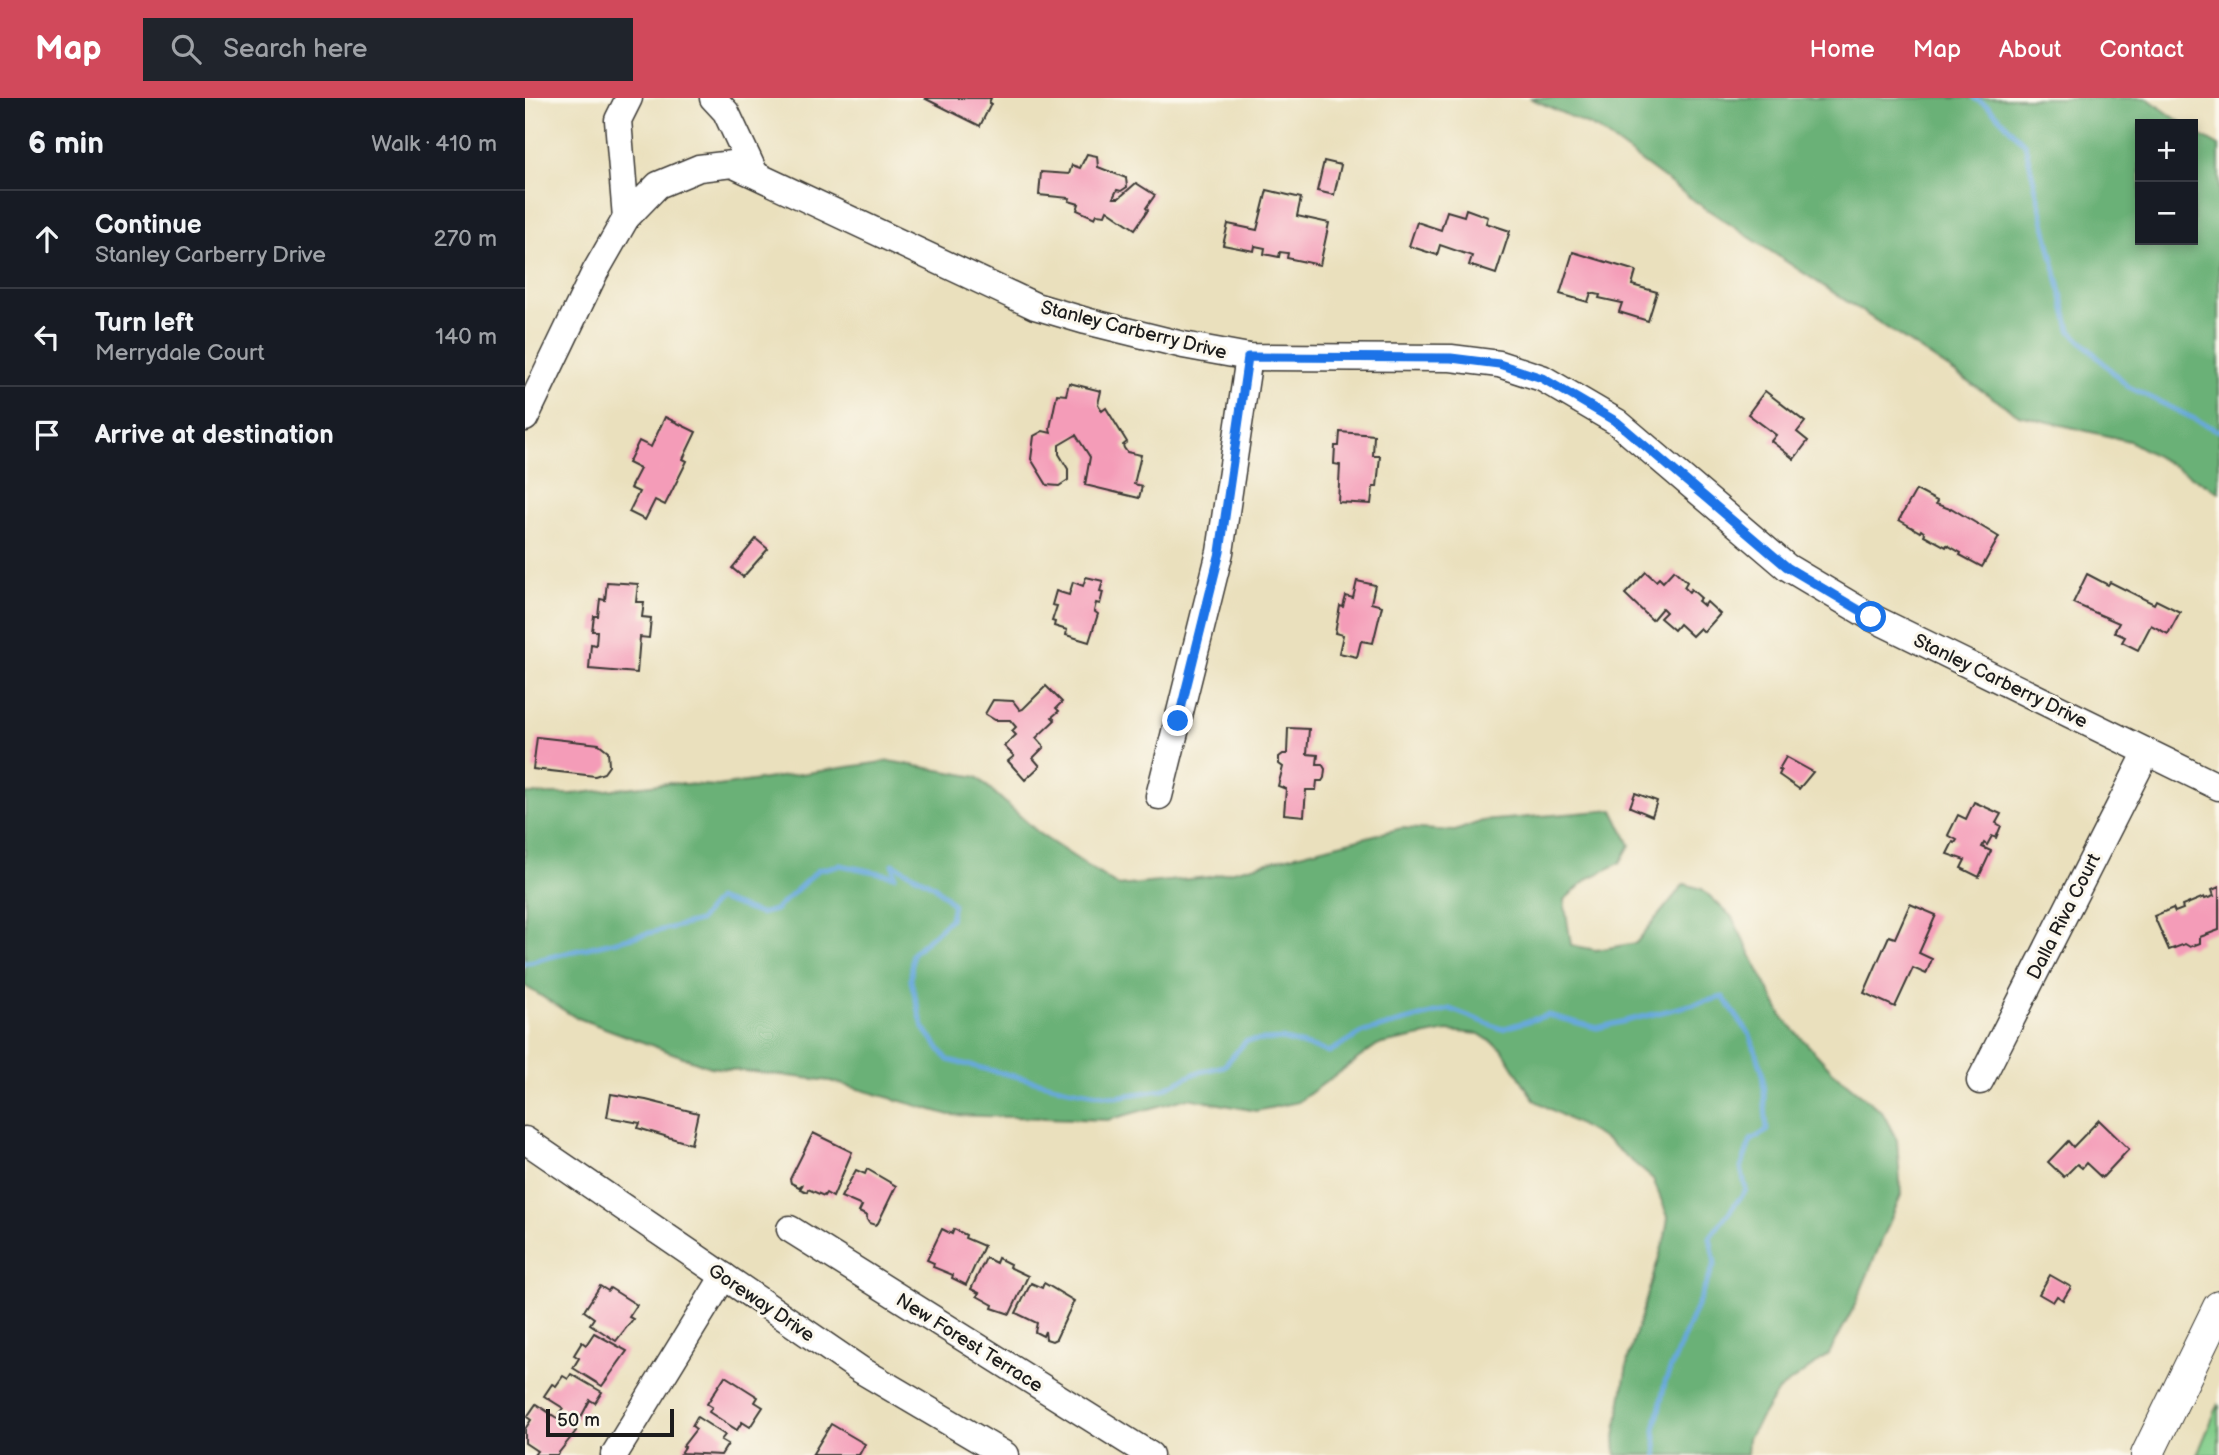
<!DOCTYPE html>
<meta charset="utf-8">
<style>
:root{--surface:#171b24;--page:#20242c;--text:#f1f3f6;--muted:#9ea1a6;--line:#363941;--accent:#d1495b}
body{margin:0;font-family:"Balsamiq Sans",sans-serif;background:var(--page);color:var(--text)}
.controls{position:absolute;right:21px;top:21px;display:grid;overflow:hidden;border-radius:0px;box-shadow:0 4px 10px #0003}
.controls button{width:63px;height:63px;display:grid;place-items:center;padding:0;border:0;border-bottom:2px solid var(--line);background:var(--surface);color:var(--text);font:35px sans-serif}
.scale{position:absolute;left:21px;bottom:18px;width:128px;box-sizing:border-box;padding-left:7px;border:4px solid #1c1c1c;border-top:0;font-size:19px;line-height:24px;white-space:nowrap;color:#1c1c1c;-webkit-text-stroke:5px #fbf7ec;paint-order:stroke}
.stop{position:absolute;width:21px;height:21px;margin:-16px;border:5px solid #1a73e8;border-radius:50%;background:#fff}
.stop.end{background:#1a73e8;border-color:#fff;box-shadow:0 2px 7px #0008}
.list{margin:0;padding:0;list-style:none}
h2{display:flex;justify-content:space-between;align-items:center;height:91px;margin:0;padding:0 28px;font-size:30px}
h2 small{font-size:23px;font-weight:400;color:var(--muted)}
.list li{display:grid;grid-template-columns:46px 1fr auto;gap:21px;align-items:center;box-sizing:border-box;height:98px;padding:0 28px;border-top:2px solid var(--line)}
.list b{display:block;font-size:26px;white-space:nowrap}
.list p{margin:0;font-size:23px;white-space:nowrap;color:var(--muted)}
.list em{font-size:23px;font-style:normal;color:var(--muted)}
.icon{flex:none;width:38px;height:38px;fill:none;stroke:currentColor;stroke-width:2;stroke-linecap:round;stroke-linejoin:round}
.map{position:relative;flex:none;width:1694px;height:1357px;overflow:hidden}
header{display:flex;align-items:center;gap:42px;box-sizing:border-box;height:98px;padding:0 35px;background:var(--accent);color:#fff}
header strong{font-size:33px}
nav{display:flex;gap:38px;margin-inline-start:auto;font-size:24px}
.search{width:490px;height:63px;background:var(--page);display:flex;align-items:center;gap:18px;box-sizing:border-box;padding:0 24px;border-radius:0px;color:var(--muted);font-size:26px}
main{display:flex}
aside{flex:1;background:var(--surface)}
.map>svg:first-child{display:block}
.green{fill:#83ce8b;stroke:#507554;stroke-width:2}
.forest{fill:#6ab177;stroke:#43664a;stroke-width:2}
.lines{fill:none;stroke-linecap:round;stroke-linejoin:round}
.stream{stroke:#67a9db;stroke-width:5}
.building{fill:#f49cb8}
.minor-casing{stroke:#3b3934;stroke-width:29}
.major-casing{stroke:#3b3934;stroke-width:34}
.minor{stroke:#fff;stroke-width:26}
.major{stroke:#fff;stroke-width:32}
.route{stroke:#1a73e8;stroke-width:9}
.labels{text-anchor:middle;stroke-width:6;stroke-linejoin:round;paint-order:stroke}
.street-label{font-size:19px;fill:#1c1c1c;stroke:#fbf7ec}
</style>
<header>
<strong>Map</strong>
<div class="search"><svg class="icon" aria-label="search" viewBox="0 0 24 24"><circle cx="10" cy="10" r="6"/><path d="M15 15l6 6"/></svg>Search here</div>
<nav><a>Home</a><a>Map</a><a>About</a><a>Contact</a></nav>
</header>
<main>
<aside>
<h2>6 min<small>Walk · 410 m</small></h2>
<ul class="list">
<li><svg class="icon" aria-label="ahead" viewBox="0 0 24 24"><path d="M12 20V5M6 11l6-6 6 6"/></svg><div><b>Continue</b><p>Stanley Carberry Drive</p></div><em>270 m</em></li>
<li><svg class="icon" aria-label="left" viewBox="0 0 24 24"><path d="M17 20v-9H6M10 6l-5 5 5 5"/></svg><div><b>Turn left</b><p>Merrydale Court</p></div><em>140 m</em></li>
<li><svg class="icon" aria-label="arrive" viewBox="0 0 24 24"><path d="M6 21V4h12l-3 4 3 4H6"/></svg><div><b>Arrive at destination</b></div></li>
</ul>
</aside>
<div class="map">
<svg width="1694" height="1357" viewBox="0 0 1694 1357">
<rect width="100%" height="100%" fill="#fbf7ec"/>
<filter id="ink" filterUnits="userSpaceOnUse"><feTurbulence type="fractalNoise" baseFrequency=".0143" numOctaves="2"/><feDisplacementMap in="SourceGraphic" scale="14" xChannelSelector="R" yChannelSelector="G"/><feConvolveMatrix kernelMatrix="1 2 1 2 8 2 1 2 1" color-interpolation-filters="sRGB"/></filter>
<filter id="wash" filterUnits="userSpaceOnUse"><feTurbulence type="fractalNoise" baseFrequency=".00686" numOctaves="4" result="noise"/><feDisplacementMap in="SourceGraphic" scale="28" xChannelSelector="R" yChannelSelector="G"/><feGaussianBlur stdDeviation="1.57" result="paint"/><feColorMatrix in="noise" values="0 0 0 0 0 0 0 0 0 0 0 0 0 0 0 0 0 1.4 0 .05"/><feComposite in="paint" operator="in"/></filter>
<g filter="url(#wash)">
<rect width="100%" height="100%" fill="#eae0bd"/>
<path class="green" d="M1694,1305V1357H1672Z"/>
<g class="forest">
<path d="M1005,0H1622L1658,26H1615V142H1668V33L1694,48V394L1604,343L1494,317L1171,104L1072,31Z"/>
<path d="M364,663L452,679L516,737L593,788L684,779L877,730L930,733L957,723L1088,712L1105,747L1095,765L1064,780L1039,802L1046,847L1071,852L1111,845L1159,786L1177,791L1207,819L1258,920L1307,973L1357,1014L1372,1042L1376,1097L1329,1209L1304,1256L1253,1293L1223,1340L1222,1357H1091L1090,1339L1103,1261L1140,1139L1143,1119L1128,1081L1083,1043L1009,1002L977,951L954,936L922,933L852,947L773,1004L731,1013L663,1000L583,1022L425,1017L305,983L185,969L50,919L0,888V696H46L144,685L193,688Z"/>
</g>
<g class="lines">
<g class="stream">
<path d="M1449,0L1463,8L1500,46L1545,232L1602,288L1694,333"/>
<path d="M0,865L174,823L192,801L235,816L250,812L293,772L315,767L370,778L368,766L410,788L428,806L425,821L387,856L386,883L398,929L423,962L543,991L590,999L636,992L671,975L699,968L721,943L757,941L804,954L839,934L925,911L977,931L1023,917L1072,930L1198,899L1225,937L1237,972L1242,1033L1226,1042L1216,1070L1221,1092L1185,1139L1190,1165L1140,1284L1130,1332L1132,1357"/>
</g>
</g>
<g id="blocks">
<g class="building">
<path d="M399,0H466L464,5L466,6L455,28Z"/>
<path d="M562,56L572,58L573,69L601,80L602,89L596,93L592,92L588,100H594L611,85L630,97L621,110L623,112L610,131L582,112L580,117L572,116L570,120L552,112L554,106L544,103L545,100L514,97L516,74L544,76L547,67L555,70Z"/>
<path d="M799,63L816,67L809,97L792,93Z"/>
<path d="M742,92L776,100L772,118L804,125L795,167L762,160L763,155L755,154L754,159L739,156L740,150L730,148L729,153L698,147L703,126L732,132Z"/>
<path d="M941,111L963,119L961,125L985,133L971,176L944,167L947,158L915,147L912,157L884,148L892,124L916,132L922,113L939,118Z"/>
<path d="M1048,154L1111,173L1107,187L1132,194L1123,223L1094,214L1097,205L1074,200L1075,197L1066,195L1063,204L1035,196Z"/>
<path d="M544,285L576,293L573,306L577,313L581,310L602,344L598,347L599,350L602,354L616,357L609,386L617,388L614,400L560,387L565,359L551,337L534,347V356L543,371V382L534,388L522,387L506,361L509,338L518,333L526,335L525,330L532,296L541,297Z"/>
<path d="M1240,293L1280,324L1272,334L1283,343L1269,361L1246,343L1251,337L1223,316Z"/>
<path d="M140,319L171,334L158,361L162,363L140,407L130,402L120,422L104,414L114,394L105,390L115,371L103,365L114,343L126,349Z"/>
<path d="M815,334L849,337L848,358H855L852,389H848L846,406L813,404L815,367L809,366L810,348H814Z"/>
<path d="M1391,392L1412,403L1411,406L1425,411L1426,410L1474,439L1457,469L1435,457L1436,455L1422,447L1421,449L1399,437L1400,435L1396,432L1395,434L1374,422Z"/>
<path d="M231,441L243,451L218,479L207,470Z"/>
<path d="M1149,472L1162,484L1159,489L1164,494L1166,491L1176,500L1173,503L1179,508L1182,504L1195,516L1179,534L1175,530L1167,538L1154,526L1149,532L1135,520L1141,514L1137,510L1127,522L1100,496L1121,474L1131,483L1134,480L1138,484Z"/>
<path d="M1562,476L1583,487L1585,484L1629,506L1631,502L1655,514L1643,536L1626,527L1613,552L1597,544L1600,539L1589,534L1594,525L1548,505Z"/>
<path d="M561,479L578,483L575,493L578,494L575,506L571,505L569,513L573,516L564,544L541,537L542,532L529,528L530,524L527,523L532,508L527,507L531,493L544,497L548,484L558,488Z"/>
<path d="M832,483L850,487L846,505L857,508L848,545L836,543L832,559L814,555L818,537L810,535L815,508L818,509L821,498L828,500Z"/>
<path d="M82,484L113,486L111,504H119L117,519L126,520L124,540L115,539L112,575L64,571L66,546L71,547L72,533H67L69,518H73L75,501L80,502Z"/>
<path d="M521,588L537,604L531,610L534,613L527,619L530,622L511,640L519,649L508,660L515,668L500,682L483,663L489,658L479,648L491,637L487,633L491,629L485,622H470L460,616L468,602L488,603L495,612L498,611Z"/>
<path d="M763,630L784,631L782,656L793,657L792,666H797L800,671L799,680L797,683H792L791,692H781L779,718L759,716L761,691L753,688L758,669L754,666V659L758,656H762Z"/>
<path d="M12,639L74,646L83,653L84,668L79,675L70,678L8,671Z"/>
<path d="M1261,659L1288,674L1274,691L1254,677L1256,673L1254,671Z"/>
<path d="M1110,695L1132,703L1127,718L1105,709Z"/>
<path d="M1449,704L1476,716L1471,725L1476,728L1471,740L1467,738L1462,747L1459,745L1457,749L1466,753L1454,779L1436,770L1440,762L1422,756L1428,744L1430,745L1432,742L1423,737L1433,717L1441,721Z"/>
<path d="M1694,789V832L1675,839V845L1665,849L1660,846L1644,852L1629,818L1648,810L1650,814L1658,811L1657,808L1679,799L1680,801L1689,798L1687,792Z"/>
<path d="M1385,806L1411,817L1394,855L1407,861L1401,876L1388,870L1370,909L1339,895L1364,838L1370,840Z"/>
<path d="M86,996L121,1002L173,1015L166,1046L113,1030L115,1025L82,1019Z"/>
<path d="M1574,1022L1604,1051L1577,1080L1561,1065L1557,1070L1552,1066L1539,1079L1523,1064L1543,1043L1548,1049Z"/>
<path d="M288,1035L327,1054L308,1099L301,1095L299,1098L283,1091L282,1094L275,1091L278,1086L274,1089L266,1085L265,1081Z"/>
<path d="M342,1071L371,1088L353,1125L350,1127L344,1125L341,1120L342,1118L334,1114L337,1108L316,1099L331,1072L340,1076Z"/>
<path d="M417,1131L427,1136L429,1131L441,1137L440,1140L459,1148L441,1187L427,1180L428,1177L408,1169L409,1165L402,1162Z"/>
<path d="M461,1160L471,1165L473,1160L485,1166L484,1169L503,1178L485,1216L467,1210L468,1207L452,1198L454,1195L446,1191Z"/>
<path d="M1525,1177L1546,1189L1538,1202L1532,1198L1528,1204L1514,1196Z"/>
<path d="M506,1185L517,1190L519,1185L549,1203L531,1241L527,1243L521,1241L520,1233L518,1238L510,1234L512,1225L491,1215Z"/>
<path d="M75,1188L83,1193L85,1190L112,1207L104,1219L108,1221L91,1243L65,1226L69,1220L59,1213Z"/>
<path d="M69,1235L102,1253L77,1288L48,1270L54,1260L49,1257L57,1244L61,1247Z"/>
<path d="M46,1276L77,1294L70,1305L65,1302L55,1321L53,1319L50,1325L34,1315L38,1310L19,1298L27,1286L31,1288L38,1278L43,1281Z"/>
<path d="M200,1278L233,1299L230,1304L238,1309L225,1329L217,1324L212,1332L184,1314L187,1309L182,1306Z"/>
<path d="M11,1306L51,1333L32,1357H9L12,1353L0,1345V1331L6,1322L2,1319Z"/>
<path d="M172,1319L200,1337L196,1342L203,1346L196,1357L156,1355L160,1349L158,1348L171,1331L167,1328Z"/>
<path d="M306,1326L340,1346L334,1357H287Z"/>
</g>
</g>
</g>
<g filter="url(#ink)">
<use href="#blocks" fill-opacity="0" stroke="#3b3934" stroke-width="2"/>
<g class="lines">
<defs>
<g id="minor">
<path d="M188,0L201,14L230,76"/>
<path d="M101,120L93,22L104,0"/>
<path d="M0,320L70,174L101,120L133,87L174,70L207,66L510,208L561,223L658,247L724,259L926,260L974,266L1017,280L1092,324L1262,469L1346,519L1694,689"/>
<path d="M634,698L695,454L724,259"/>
<path d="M1455,983L1622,654"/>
<path d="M0,1042L336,1272L480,1357"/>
<path d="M265,1131L625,1357"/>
<path d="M89,1357L199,1178"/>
</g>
<path id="major" d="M1622,1357L1694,1209"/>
</defs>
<use href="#minor" class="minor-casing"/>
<use href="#major" class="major-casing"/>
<use href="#minor" class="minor"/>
<use href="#major" class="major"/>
</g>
</g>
<g class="lines" filter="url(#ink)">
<path class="route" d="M653,623L695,454L723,259L926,260L974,266L1017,280L1092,324L1262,469L1346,519"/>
</g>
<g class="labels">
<g class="street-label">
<text transform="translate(609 231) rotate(14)" y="7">Stanley Carberry Drive</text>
<text transform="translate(1476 582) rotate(26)" y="7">Stanley Carberry Drive</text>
<text transform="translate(1538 818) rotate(-63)" y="7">Dalla Riva Court</text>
<text transform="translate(237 1204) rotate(34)" y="7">Goreway Drive</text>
<text transform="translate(445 1244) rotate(32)" y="7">New Forest Terrace</text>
</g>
</g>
</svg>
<div class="controls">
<button>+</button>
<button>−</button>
</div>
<div class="scale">50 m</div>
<div class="stop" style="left:1346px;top:519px"></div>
<div class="stop end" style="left:653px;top:623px"></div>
</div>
</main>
